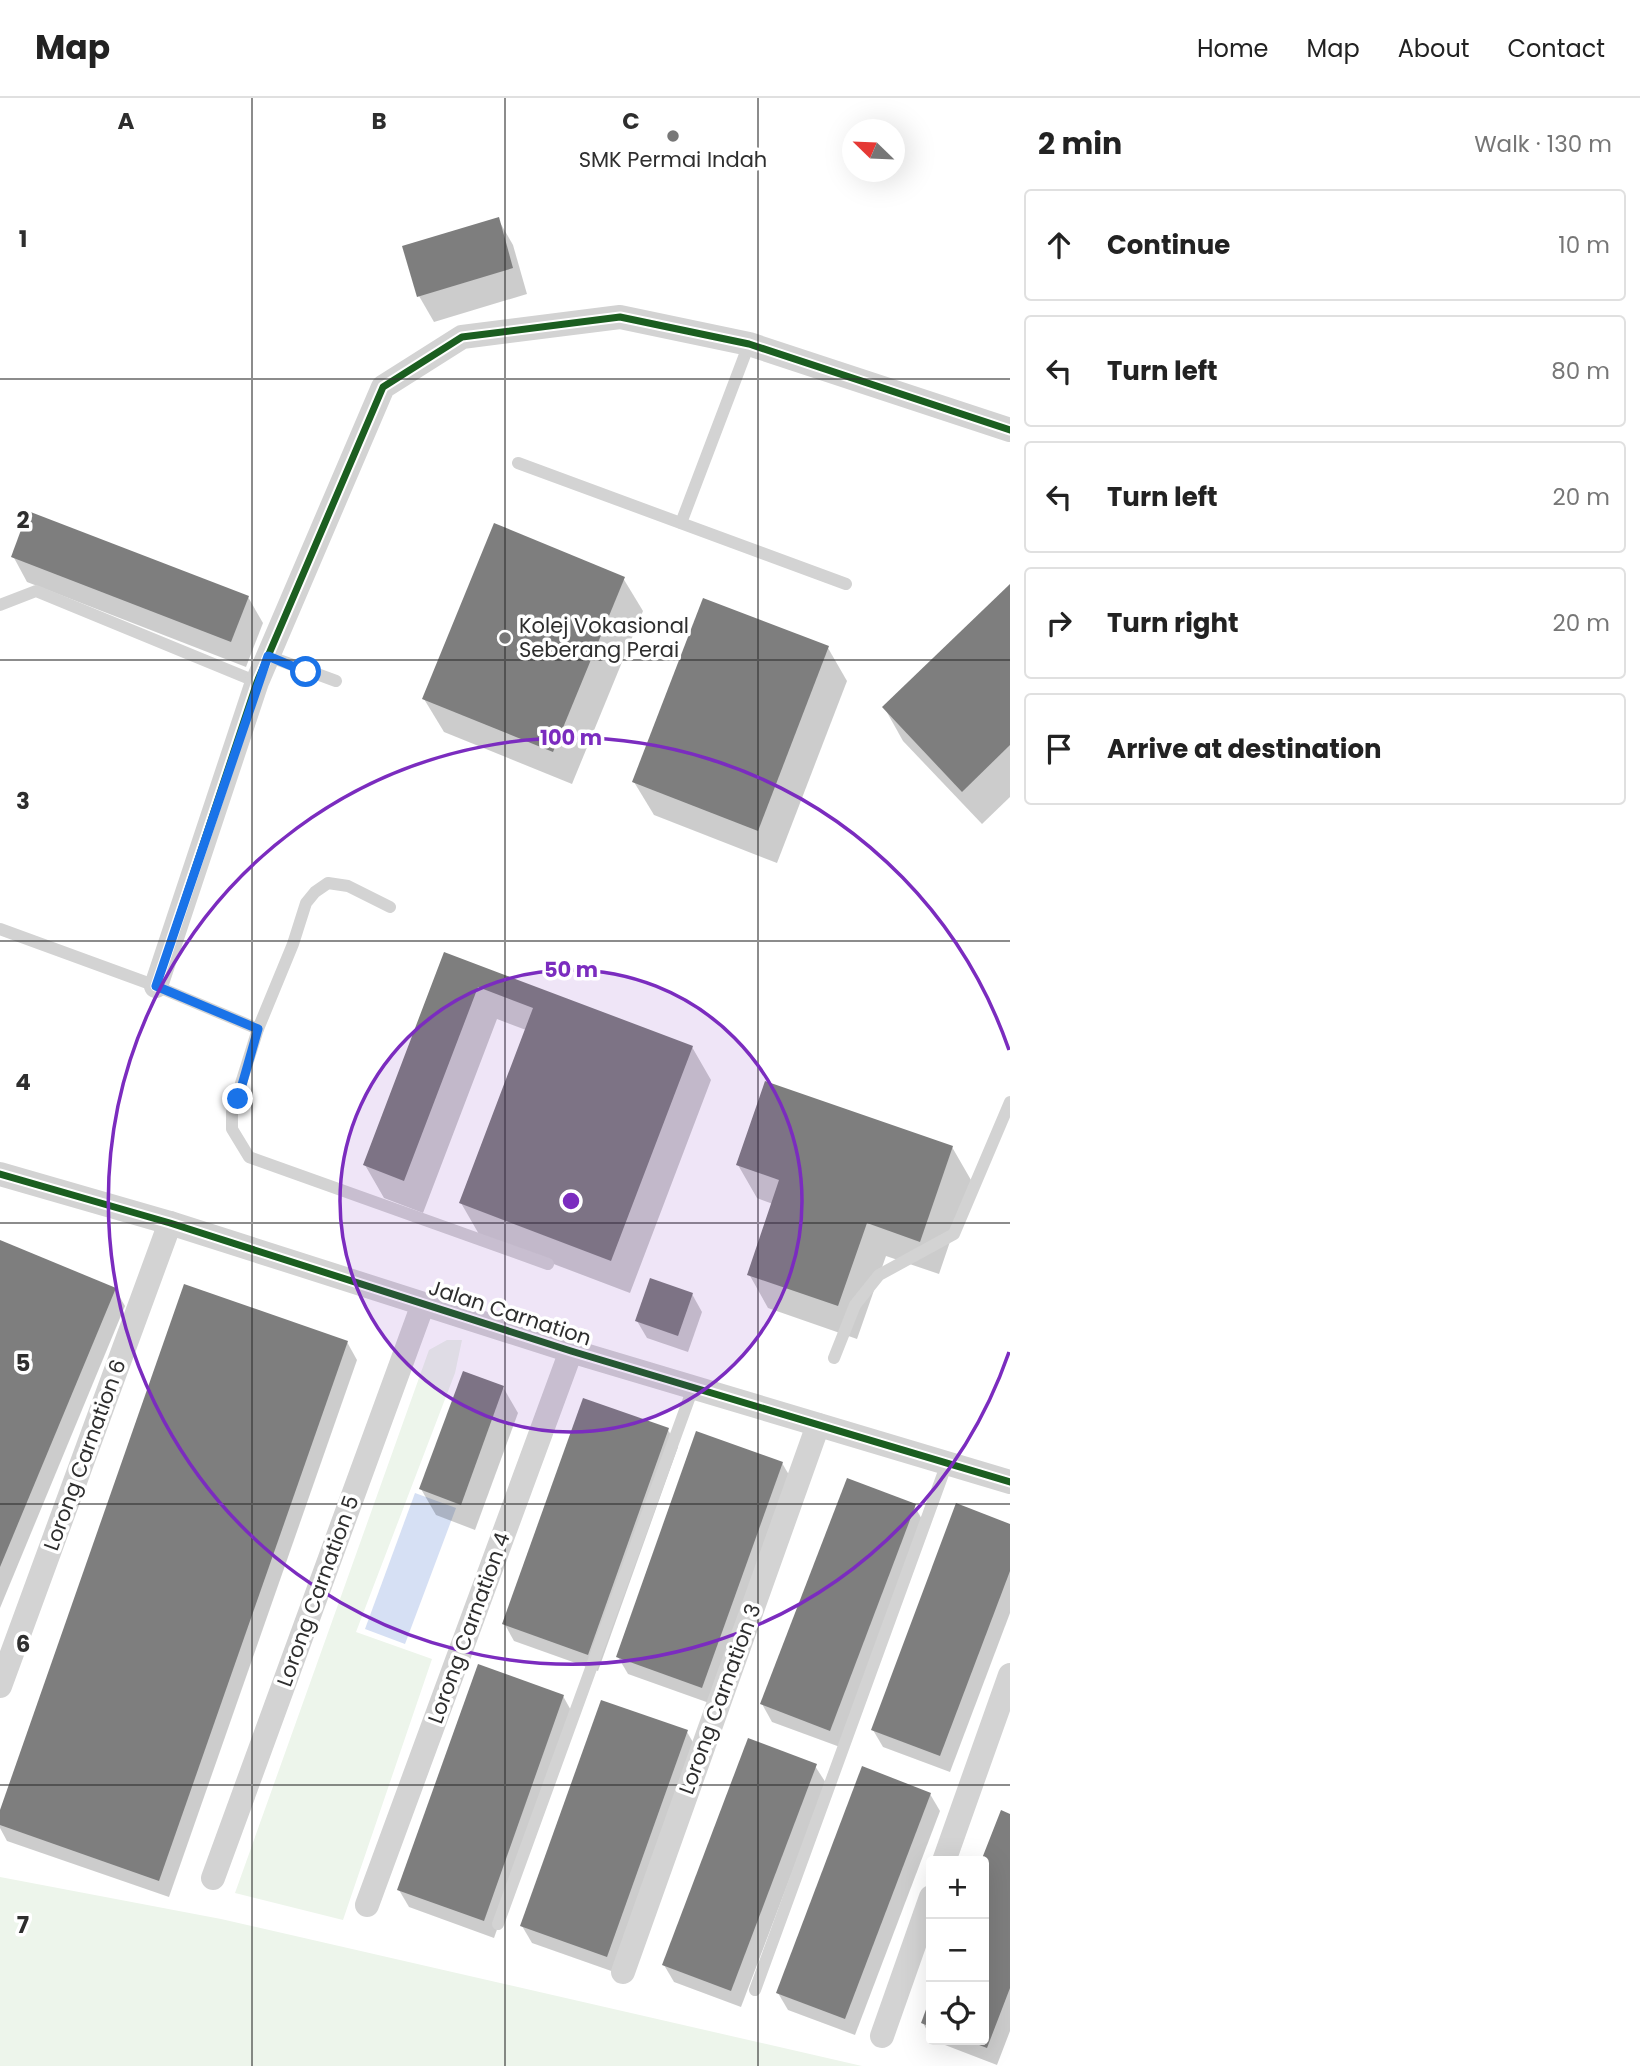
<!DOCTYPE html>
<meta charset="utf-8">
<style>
:root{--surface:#fff;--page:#f6f6f6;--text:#222;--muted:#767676;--line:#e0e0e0}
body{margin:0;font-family:Poppins,sans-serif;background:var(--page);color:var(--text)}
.controls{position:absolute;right:21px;bottom:21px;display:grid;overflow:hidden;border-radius:7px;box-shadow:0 7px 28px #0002}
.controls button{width:63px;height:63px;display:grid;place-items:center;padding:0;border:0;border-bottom:2px solid var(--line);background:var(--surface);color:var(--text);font:35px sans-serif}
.compass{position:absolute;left:842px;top:21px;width:63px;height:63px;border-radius:50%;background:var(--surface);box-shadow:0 7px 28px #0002;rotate:293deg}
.stop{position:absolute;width:21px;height:21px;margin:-16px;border:5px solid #1a73e8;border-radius:50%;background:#fff}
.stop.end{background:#1a73e8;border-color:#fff;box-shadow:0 2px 7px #0008}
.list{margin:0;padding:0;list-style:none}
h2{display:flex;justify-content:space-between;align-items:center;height:91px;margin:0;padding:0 28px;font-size:30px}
h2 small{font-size:23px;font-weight:400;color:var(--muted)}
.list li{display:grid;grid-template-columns:46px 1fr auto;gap:21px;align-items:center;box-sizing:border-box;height:112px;margin:0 14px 14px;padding:0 14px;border:2px solid var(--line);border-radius:7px}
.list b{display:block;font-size:26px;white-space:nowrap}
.list em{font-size:23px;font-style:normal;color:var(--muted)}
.icon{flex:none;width:38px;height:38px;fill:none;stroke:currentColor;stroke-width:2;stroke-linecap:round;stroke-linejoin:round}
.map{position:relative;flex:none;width:1010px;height:1968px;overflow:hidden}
header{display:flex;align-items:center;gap:42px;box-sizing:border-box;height:98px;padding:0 35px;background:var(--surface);border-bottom:2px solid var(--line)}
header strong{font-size:33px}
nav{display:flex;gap:38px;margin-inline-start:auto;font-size:24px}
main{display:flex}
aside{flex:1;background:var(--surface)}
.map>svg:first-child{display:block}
.green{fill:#edf5eb}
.water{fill:#d6e0f4}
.shadow{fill:#0003}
.building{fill:#7e7e7e}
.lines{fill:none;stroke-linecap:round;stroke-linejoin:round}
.lane{stroke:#d3d3d3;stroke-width:12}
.street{stroke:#d3d3d3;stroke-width:24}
.cycleway-casing{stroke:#fff;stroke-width:11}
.cycleway{stroke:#1b5e20;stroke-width:7}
.route{stroke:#1a73e8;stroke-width:9}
.grid{fill:none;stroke:#2e2e2e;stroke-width:2;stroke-opacity:0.55}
.ring{fill:none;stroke:#7b2cbf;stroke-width:3.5}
.poi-dot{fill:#777;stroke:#fff;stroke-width:2.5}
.labels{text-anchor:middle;stroke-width:7;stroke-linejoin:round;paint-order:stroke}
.poi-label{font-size:21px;fill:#2e2e2e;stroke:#fff}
.street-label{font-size:21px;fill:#2e2e2e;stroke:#fff}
.grid-label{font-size:23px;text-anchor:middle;font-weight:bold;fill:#2e2e2e;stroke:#fff;stroke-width:7;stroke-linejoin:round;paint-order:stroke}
.centre{fill:#7b2cbf;stroke:#fff;stroke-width:3.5}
.ring-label{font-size:21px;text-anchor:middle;font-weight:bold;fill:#7b2cbf;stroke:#fff;stroke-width:7;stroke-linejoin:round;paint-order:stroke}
</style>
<header>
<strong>Map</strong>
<nav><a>Home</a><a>Map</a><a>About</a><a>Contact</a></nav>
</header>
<main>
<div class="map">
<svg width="1010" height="1968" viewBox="0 0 1010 1968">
<rect width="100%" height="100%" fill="#fff"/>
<g class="green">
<path d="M447,1242H462L455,1275L356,1534L432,1561L343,1822L235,1795L429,1252Z"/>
<path d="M0,1779L221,1821L862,1968H0Z"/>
</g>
<path class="water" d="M415,1395L456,1410L405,1546L365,1531Z"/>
<g class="shadow">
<path d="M498,121L513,147L527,196L434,224L419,198L405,149Z"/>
<path d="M13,458L248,499L263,525L246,569L27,484Z"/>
<path d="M623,480L643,513L572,686L444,634L424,601Z"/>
<path d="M1010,489V699L982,726L903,643L884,609Z"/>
<path d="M828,550L847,583L777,765L654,717L634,684Z"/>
<path d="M445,857L692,949L711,982L630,1195L480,1138L461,1105L526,932L497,921L423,1115L384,1100L365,1067Z"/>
<path d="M952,1049L971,1082L939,1176L886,1158L857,1241L768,1210L749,1176L773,1106L757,1100L738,1067Z"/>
<path d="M0,1143L115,1191L125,1208L0,1510Z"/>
<path d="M692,1196L702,1214L688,1254L647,1240L637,1223Z"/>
<path d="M347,1244L357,1262L169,1799L7,1743L0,1730V1717Z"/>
<path d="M503,1289L518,1315L475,1432L436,1417L421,1391Z"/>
<path d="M668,1332L678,1349L598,1573L514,1543L504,1525Z"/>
<path d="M782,1365L792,1382L712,1606L628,1576L618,1559Z"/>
<path d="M914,1407L924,1425L840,1649L772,1624L762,1606Z"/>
<path d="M1010,1428V1515L950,1674L883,1649L873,1632Z"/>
<path d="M563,1598L573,1616L494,1840L409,1809L399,1792Z"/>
<path d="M687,1634L697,1651L617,1875L532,1845L522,1828Z"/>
<path d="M815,1668L826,1685L741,1909L674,1884L664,1867Z"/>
<path d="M930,1696L940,1713L855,1937L788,1912L778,1895Z"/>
<path d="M1010,1718V1933L997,1967L932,1942H984V1763Z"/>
<path d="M931,1902V1940L923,1925Z"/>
</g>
<g class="building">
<path d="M499,119L513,170L417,199L402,148Z"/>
<path d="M28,413L249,498L231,544L11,459Z"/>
<path d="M494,425L625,479L553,654L422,601Z"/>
<path d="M1010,486V647L962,694L882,609Z"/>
<path d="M703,500L829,548L758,733L632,684Z"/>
<path d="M444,854L693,948L611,1163L459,1105L533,910L478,889L404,1083L363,1067Z"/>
<path d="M765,983L953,1048L920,1144L867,1125L838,1208L747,1177L779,1082L736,1067Z"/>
<path d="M0,1142L116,1190L0,1469Z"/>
<path d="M650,1180L693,1195L678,1238L635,1223Z"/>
<path d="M184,1186L348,1243L159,1783L0,1727V1712Z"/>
<path d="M463,1273L504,1288L461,1407L419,1391Z"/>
<path d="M583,1300L669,1330L588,1557L502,1526Z"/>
<path d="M696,1333L783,1364L702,1590L616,1559Z"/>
<path d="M847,1380L916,1406L830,1633L760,1606Z"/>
<path d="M956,1405L1010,1426V1473L940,1658L871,1632Z"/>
<path d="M478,1566L564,1597L484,1823L397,1792Z"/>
<path d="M601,1602L688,1632L607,1859L520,1828Z"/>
<path d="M748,1640L817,1666L731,1893L662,1867Z"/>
<path d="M862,1668L931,1695L845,1921L776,1895Z"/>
<path d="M1001,1712L1010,1716V1890L987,1950L966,1942H984L981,1763Z"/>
<path d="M931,1898V1929L921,1925Z"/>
</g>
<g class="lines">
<g class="lane">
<path d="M518,365L846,486"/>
<path d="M681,425L749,246"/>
<path d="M0,507L36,493L257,584"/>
<path d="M268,558L336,583"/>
<path d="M390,809L348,788L328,785L315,794L306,805L293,846L258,931L232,1014V1031L249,1059L548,1166"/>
<path d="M0,831L156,888L258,931"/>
<path d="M834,1260L855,1207L879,1177L954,1136L1010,1004"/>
<path d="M498,1826L693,1290"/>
<path d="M755,1892L947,1365"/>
</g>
<g class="street">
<path d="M156,888L257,584L383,289L462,239L620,219L749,246L1010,332"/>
<path d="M0,1076L170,1125L571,1253L1010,1384"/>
<path d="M0,1588L170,1125"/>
<path d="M944,1763L1010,1577"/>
<path d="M213,1780L423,1206"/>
<path d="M367,1807L571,1253"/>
<path d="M623,1874L818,1327"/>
<path d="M882,1938L931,1799"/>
</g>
<defs>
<g id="cycleway">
<path d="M156,888L257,584L383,289L462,239L620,219L749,246L1010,332"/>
<path d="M0,1076L170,1125L571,1253L1010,1384"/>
</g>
</defs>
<use href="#cycleway" class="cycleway-casing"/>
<use href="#cycleway" class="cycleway"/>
</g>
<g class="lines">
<path class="route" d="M238,1001L258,931L156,888L268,558L306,574"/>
</g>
<path class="grid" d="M252,0V1968M505,0V1968M758,0V1968M0,281H1010M0,562H1010M0,843H1010M0,1125H1010M0,1406H1010M0,1687H1010"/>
<circle cx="571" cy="1103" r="231" fill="#7b2cbf" fill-opacity=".12"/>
<g class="ring">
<circle cx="571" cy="1103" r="231"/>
<path d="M1009 1254A463 463 0 1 1 1009 952"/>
</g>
<g class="poi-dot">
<circle cx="673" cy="38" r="7"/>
<circle cx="505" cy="540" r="7"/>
</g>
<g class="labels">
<g class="poi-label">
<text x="673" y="69">SMK Permai Indah</text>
<text x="519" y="535" text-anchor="start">Kolej Vokasional<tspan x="519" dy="24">Seberang Perai</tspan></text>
</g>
<g class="street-label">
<text transform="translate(510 1215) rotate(18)" y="7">Jalan Carnation</text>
<text transform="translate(85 1357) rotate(-70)" y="7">Lorong Carnation 6</text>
<text transform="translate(318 1493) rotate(-70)" y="7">Lorong Carnation 5</text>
<text transform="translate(469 1530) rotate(-70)" y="7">Lorong Carnation 4</text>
<text transform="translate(720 1601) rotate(-70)" y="7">Lorong Carnation 3</text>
</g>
</g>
<g class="grid-label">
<text x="126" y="31">A</text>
<text x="379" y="31">B</text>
<text x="631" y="31">C</text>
<text x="23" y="149">1</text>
<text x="23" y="430">2</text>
<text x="23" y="711">3</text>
<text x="23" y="992">4</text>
<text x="23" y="1273">5</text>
<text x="23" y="1554">6</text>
<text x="23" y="1835">7</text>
</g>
<circle cx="571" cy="1103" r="10" class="centre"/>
<g class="ring-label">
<text x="571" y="647">100 m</text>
<text x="571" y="879">50 m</text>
</g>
</svg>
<div class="controls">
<button>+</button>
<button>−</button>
<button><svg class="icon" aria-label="locate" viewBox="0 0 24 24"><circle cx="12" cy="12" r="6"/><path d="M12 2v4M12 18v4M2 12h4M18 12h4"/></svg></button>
</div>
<svg class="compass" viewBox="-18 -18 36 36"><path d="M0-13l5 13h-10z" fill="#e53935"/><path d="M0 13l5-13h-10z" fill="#767676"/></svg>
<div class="stop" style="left:306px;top:574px"></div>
<div class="stop end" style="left:238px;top:1001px"></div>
</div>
<aside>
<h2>2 min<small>Walk · 130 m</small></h2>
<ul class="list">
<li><svg class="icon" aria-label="ahead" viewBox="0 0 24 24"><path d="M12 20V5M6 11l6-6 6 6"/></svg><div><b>Continue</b></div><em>10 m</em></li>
<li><svg class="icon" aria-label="left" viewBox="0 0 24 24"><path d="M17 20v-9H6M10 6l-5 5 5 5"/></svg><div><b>Turn left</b></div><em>80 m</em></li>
<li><svg class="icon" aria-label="left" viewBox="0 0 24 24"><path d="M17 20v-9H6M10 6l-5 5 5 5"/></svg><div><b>Turn left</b></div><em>20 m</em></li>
<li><svg class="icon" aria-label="right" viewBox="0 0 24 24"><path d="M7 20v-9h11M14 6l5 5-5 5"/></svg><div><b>Turn right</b></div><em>20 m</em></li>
<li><svg class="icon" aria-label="arrive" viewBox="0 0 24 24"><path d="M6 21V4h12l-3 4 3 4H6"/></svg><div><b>Arrive at destination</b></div></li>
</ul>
</aside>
</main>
